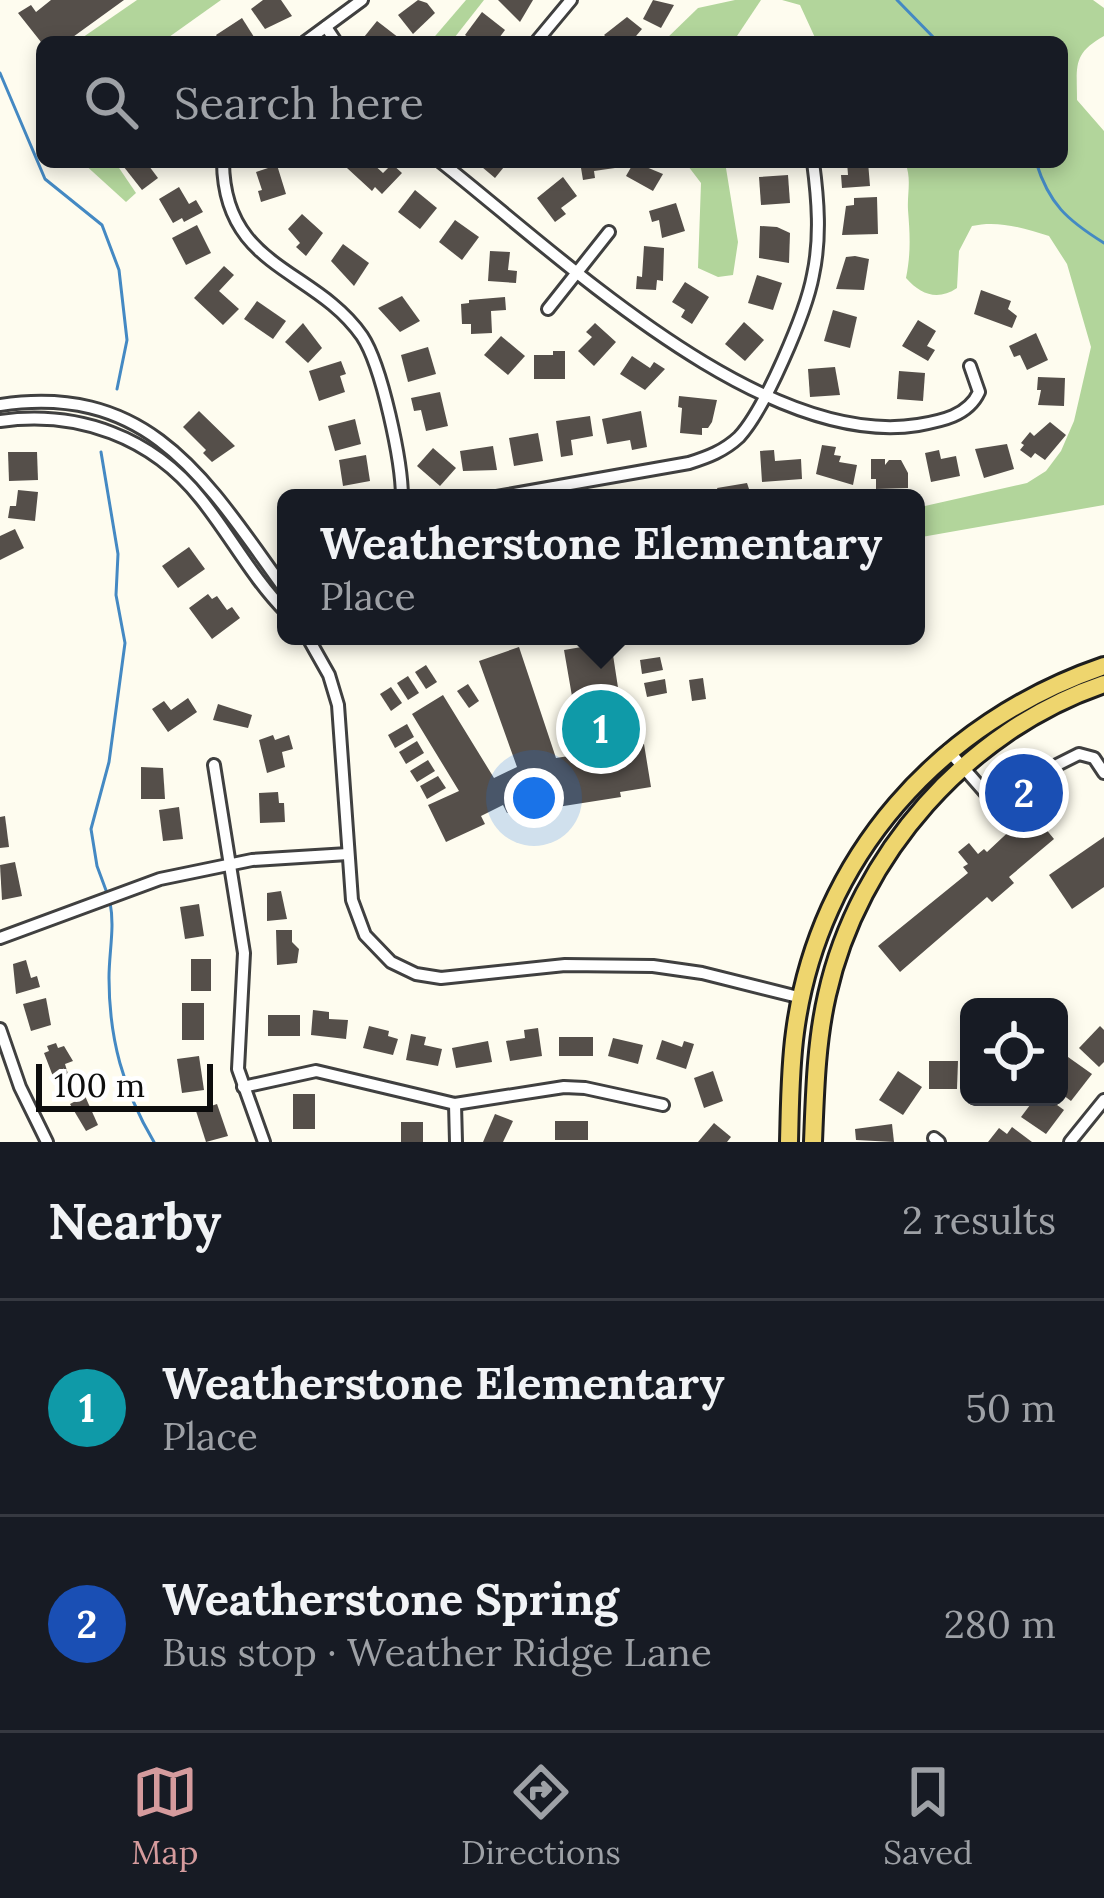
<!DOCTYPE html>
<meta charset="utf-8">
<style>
:root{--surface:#171b24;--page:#20242c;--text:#f1f3f6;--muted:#9ea1a6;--line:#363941;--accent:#d59b9d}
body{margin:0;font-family:Lora,serif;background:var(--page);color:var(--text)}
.controls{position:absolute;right:36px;bottom:36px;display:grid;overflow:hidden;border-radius:18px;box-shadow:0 6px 18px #0003}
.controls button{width:108px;height:108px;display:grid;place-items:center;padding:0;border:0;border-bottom:3px solid var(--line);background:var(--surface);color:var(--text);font:60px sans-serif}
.scale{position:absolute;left:36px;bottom:30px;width:177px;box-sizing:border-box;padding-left:12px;border:6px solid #0d0d0d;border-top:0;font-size:33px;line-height:42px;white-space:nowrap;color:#0d0d0d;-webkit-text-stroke:9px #fff;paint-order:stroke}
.you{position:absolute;left:534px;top:798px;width:42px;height:42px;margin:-30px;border:9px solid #fff;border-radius:50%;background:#1a73e8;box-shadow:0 0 0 18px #1a73e833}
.badge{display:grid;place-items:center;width:78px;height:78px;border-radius:50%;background:var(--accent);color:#fff;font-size:39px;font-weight:700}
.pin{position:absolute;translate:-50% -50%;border:6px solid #fff;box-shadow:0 3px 12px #0006}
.popup{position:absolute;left:277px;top:489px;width:648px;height:156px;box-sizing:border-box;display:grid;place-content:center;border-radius:18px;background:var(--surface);filter:drop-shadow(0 3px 9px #0005);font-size:39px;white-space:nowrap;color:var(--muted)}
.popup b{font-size:45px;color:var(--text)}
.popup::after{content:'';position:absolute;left:50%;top:100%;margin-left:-24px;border:24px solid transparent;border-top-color:var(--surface)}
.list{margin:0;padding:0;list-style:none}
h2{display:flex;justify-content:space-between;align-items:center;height:156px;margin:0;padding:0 48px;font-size:51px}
h2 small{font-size:39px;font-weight:400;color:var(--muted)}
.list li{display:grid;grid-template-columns:78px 1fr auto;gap:36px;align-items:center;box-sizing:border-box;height:216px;padding:0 48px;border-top:3px solid var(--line)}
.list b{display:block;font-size:45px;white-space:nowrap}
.list p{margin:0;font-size:39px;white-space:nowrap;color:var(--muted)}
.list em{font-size:39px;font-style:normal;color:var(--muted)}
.icon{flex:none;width:66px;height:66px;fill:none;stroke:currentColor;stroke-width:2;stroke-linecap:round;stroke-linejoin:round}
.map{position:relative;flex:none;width:1104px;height:1142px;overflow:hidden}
.search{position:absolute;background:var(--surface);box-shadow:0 6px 18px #0003;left:36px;right:36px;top:36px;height:132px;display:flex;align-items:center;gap:30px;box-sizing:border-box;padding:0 42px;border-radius:18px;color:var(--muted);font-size:45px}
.sheet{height:588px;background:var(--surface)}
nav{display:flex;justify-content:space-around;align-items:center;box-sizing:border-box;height:168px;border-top:3px solid var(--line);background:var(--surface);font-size:33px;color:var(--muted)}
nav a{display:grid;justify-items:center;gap:6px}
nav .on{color:var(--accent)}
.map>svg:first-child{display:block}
.forest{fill:#b2d59b}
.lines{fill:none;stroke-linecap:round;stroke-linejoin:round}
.stream{stroke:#4489c3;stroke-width:3}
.building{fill:#554f4a}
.street-casing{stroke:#404040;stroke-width:16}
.primary-casing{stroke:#1e1e1e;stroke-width:22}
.street{stroke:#fff;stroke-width:10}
.primary{stroke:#eed56e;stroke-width:16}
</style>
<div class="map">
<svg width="1104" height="1142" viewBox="0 0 1104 1142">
<rect width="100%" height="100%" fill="#fefcef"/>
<g class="forest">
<path d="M137,0H221L162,42H76Z"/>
<path d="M466,0H484L451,42H430Z"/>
<path d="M735,0H761L733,42H663L698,8Z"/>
<path d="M782,0H1093L1104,8V36C1072,54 1077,66 1077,100L1104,131V505L916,538V508L1027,483L1046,471L1061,451L1074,421L1091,347L1067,264L1049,236C1024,228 998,220 972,226L959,251L957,288C938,301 921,295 906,278C911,253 910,235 908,210C907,193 912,179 905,162H1062V42H817L800,5Z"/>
<path d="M82,162H115L136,193L126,202Z"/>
<path d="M685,162H725L738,242L733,275L718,277L698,268L701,183Z"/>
</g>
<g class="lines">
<g class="stream">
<path d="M897,0L938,42"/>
<path d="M0,73L45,179L102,225L119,270L127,340L117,389"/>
<path d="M1036,162C1049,204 1067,220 1104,243"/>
<path d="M101,452L118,554L116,595L125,643L109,762L91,829L97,866L107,893"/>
<path d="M110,902C115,928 109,951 109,978C109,1038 123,1090 154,1142"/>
</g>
</g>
<g class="building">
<path d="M51,0H124L66,42H53L49,37L41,42L18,13L31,5L36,12Z"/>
<path d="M263,0H281L292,16L265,29L251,9Z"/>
<path d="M418,0L427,3L435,13L413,34L398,15Z"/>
<path d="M498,0H533L520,22Z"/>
<path d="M653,0L674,5L661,28L643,19Z"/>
<path d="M482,12L505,30L496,42H475L465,35Z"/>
<path d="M627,17L642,29L631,42H612L604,35Z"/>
<path d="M242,18L254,37L246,42H221L216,35Z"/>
<path d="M377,21L399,38L396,42H360Z"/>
<path d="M120,162H146L158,178L142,190Z"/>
<path d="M353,162H371L383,173L392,164L402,173L382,194L375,187L372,191L347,168Z"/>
<path d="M476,162H508L495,178Z"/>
<path d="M580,162H614L615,168L594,171L595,178L583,180Z"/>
<path d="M634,162L663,174L653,191L626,176Z"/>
<path d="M847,162H868L870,186L842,188L841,175H848Z"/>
<path d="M277,165L286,194L261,202L258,191L262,190L256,172Z"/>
<path d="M788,175L790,203L761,205L759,177Z"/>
<path d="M563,177L577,196L561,208L566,214L555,222L537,198Z"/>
<path d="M179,187L189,204L196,200L203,212L184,222L182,218L173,223L159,199Z"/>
<path d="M415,190L437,208L420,229L398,212Z"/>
<path d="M877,197L878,234L842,235L846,206L854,205V198Z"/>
<path d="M676,203L685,231L662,238L659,220L652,222L649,211Z"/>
<path d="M302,214L323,233L306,256L296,247L300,243L288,229Z"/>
<path d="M455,220L479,237L462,260L439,242Z"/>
<path d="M197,225L211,253L186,265L172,238Z"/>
<path d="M760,226L777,227L790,233L789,263L759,258Z"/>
<path d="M343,244L369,263L354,286L331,261Z"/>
<path d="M644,246L664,248L663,281L657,280L656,290L636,289L637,276L642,277Z"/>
<path d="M490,251L510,252L508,270L517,271L516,283L488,281Z"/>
<path d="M855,256L869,259L864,290L836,289L846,257Z"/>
<path d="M224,266L234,275L219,291L239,309L223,325L194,298Z"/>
<path d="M757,275L782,283L773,310L748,303Z"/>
<path d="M685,282L709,297L692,324L681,317L685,310L672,302Z"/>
<path d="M981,290L1011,301L1008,309L1017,316L1012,328L974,314Z"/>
<path d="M402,296L420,321L400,332L378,308Z"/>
<path d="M505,297L506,310L491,311L492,333L471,334V324H462L461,304L469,303V300Z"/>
<path d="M257,301L286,321L273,339L244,319Z"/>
<path d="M833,310L857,317L850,348L824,341Z"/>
<path d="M918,320L936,331L927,346L935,350L928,361L902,346Z"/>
<path d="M744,322L764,340L745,361L725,344Z"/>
<path d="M303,323L322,348L308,363L285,342Z"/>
<path d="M595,323L616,342L594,366L578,351L592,337L586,332Z"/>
<path d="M1036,333L1048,360L1027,370L1020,355L1014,357L1009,346Z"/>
<path d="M501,336L525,356L508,375L484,355Z"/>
<path d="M428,347L436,374L408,382L401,355Z"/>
<path d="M553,351H565V379H534V355H553Z"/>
<path d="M632,356L650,368L654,362L665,369L645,390L620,374Z"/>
<path d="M341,361L346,374L340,376L345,392L319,401L309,371Z"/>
<path d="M835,367L840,395L810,397L808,369Z"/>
<path d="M899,371L925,373L923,401L897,399Z"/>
<path d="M1038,377L1065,378L1064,406L1038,405L1041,390H1037Z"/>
<path d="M440,392L448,426L426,431L421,410L414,411L411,398Z"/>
<path d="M679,396L717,400L712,422L708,428H702V435L680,433L682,408L678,407Z"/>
<path d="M199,411L235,446L212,462L203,453L206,450L183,427Z"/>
<path d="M641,411L647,447L632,450L630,440L607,444L602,419Z"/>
<path d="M590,416L593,436L571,440L573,455L561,457L556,421Z"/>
<path d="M355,419L361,444L335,451L328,426Z"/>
<path d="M1050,422L1066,435L1045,460L1035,453L1031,458L1020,450L1024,445L1021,443L1030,432L1034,436Z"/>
<path d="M538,433L543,461L514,466L509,438Z"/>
<path d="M1007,444L1014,469L984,478L975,449Z"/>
<path d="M822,445L836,447L834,455L841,456L839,462L857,465L853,485L816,474Z"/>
<path d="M493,446L497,470L463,471L460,451Z"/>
<path d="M433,448L456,468L440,486L417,466Z"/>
<path d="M774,450L775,461L801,459L802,479L762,482L760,451Z"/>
<path d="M939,450L941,459L956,456L960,476L931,482L925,453Z"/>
<path d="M8,452H37L38,480L9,481Z"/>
<path d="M366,455L370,481L343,486L339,460Z"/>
<path d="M871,459H885V465L889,460H901L908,473V488L876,489V479H871Z"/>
<path d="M747,483L752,498H721L717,488Z"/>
<path d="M18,490L38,492L35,521L8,518L10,506H16Z"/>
<path d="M15,529L24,548L0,560V536Z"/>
<path d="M189,547L205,569L178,588L162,566Z"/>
<path d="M208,594L212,599L217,596L227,610L232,607L240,618L212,639L189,608Z"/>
<path d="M611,642L627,746L644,744L651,787L620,792L621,797L551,808L550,804L544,805L519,817L515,810L507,813L503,805L481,816L485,824L446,842L428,805L459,791L412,714L443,695L494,778L517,767L479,661L519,647L556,758L582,754L564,650Z"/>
<path d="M660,657L663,670L642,674L640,660Z"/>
<path d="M426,665L437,682L426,689L415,672Z"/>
<path d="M408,676L419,693L408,700L397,683Z"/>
<path d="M703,678L706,699L692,701L689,680Z"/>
<path d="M665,679L667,693L647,697L644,683Z"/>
<path d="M468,684L479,701L469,708L457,691Z"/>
<path d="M391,687L402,703L391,711L380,694Z"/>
<path d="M188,698L197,712L168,732L152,709L164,701L171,710Z"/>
<path d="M218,704L252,715L248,728L213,720Z"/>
<path d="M407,724L414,737L395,748L388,735Z"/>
<path d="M273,735L275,740L289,735L293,749L282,752L285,767L267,773L259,740Z"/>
<path d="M417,741L424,753L406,764L399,752Z"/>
<path d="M428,760L435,771L417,782L410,771Z"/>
<path d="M141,767L163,768L165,799H141Z"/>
<path d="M438,776L446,788L427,799L420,786Z"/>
<path d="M278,792L279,803H284L285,822L260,823L259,793Z"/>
<path d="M179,807L183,839L163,841L159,810Z"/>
<path d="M1031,811L1054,839L1009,877L1014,883L992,902L987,897L900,972L878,946L968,873L963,867L968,864L958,852L969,843L978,854L984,849L987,852Z"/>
<path d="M5,816L9,847L0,848V817Z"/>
<path d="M1104,837V887L1072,909L1049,875Z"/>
<path d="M15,862L22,896L2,900L0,865Z"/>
<path d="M281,891L287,919L267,921V893Z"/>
<path d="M199,904L204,936L185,939L180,907Z"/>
<path d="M276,930H292V942L299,949L297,963L277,965Z"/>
<rect x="191" y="959" width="20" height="32"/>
<path d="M26,960L31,978L37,976L40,987L16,994L13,964Z"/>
<path d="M46,998L51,1025L31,1031L23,1004Z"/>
<rect x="182" y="1003" width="22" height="37"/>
<path d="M313,1010L329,1012V1019L348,1020L346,1039L311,1035Z"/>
<rect x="268" y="1015" width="32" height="21"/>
<path d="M369,1026L389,1031L388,1036L398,1039L393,1055L363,1048Z"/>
<path d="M1100,1026L1104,1030V1062L1099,1067L1079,1048Z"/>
<path d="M538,1028L542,1056L510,1061L506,1041L525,1038L524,1030Z"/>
<path d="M411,1034L426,1037L424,1045L442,1049L438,1066L406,1060Z"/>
<rect x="559" y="1037" width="34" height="19"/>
<path d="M613,1038L643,1045L638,1064L608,1056Z"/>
<path d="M662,1040L682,1047L684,1041L694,1044L686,1069L656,1059Z"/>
<path d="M488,1041L492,1062L456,1068L452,1048Z"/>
<path d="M56,1043L58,1048L64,1046L73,1061L65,1064L68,1074L54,1079L44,1053L49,1051L47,1046Z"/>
<path d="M199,1056L204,1090L182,1093L177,1059Z"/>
<path d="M1068,1057L1092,1074L1071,1101L1059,1092V1069Z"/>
<path d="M929,1061H958L957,1089H929Z"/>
<path d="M713,1071L723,1101L704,1108L694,1078Z"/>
<path d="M898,1071L922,1087L903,1115L879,1100Z"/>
<rect x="293" y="1094" width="22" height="35"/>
<path d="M85,1096L98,1125L86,1131L70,1104Z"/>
<path d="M1036,1097H1046L1064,1110L1046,1134L1021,1117Z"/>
<path d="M217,1104L228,1136L206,1142L196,1111Z"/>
<path d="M495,1114L513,1121L503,1142H483Z"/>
<rect x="555" y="1121" width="33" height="19"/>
<rect x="401" y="1122" width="22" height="20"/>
<path d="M714,1123L731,1137L727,1142H698Z"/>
<path d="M892,1124L894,1142L856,1140L855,1129Z"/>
<path d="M1012,1127L1032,1142H988L999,1128L1007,1134Z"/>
</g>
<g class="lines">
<defs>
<g id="street">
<path d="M326,27L336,42"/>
<path d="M305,42L362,0"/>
<path d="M536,42L571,0"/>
<path d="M223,162C224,269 315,268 362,336C382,366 402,462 402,498"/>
<path d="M441,162C558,254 761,450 918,425C941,421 968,416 979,392L970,366"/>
<path d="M548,309L609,232"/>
<path d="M0,405C152,382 209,485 286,591"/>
<path d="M0,421C78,410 152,437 201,499C230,535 253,579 286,612"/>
<path d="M491,498L689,463C708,457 724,451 739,437C765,409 806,313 813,275C821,238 818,199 813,162"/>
<path d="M307,636L329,675L338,705L352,900L365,935L391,962L416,974L441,978L565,965L653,966L702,973L802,998"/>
<path d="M948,750L996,805L1033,777L1079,754L1094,758L1104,773"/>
<path d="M214,765L244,953L238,1069L264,1142"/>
<path d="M0,938L160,879L252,860L348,854"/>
<path d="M0,1029L20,1087L47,1142"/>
<path d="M243,1087L316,1071L455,1104L564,1087L585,1088L663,1105"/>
<path d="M455,1104L456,1142"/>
<path d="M934,1138L939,1142"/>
<path d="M1070,1142L1104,1100"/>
</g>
<g id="primary">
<path d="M789,1142C790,1105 790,1068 795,1032C818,857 940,722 1104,666"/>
<path d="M813,1142C815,1093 816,1043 827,995C858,855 968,730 1104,684"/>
</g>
</defs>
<use href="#street" class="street-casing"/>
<use href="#primary" class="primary-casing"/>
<use href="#street" class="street"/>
<use href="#primary" class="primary"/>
</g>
</svg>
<div class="controls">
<button><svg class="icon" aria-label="locate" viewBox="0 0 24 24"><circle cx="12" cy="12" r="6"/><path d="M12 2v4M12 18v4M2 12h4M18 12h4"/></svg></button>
</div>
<div class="scale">100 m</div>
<div class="you"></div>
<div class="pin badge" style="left:601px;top:729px;background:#0f9aa8">1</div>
<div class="popup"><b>Weatherstone Elementary</b>Place</div>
<div class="pin badge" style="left:1024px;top:793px;background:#1a4fb4">2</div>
<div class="search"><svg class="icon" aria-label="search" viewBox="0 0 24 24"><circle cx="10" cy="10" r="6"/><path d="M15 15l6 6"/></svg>Search here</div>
</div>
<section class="sheet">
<h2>Nearby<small>2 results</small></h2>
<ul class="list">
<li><span class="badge" style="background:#0f9aa8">1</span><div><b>Weatherstone Elementary</b><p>Place</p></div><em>50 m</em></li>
<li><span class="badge" style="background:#1a4fb4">2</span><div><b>Weatherstone Spring</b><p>Bus stop · Weather Ridge Lane</p></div><em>280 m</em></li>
</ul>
</section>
<nav>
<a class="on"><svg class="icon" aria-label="map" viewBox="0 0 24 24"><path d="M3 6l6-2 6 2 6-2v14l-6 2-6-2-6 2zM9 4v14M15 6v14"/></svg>Map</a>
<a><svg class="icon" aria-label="directions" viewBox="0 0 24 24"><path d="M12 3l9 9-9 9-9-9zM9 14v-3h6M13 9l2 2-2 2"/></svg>Directions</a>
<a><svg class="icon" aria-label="saved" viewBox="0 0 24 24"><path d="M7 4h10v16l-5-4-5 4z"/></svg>Saved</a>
</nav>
